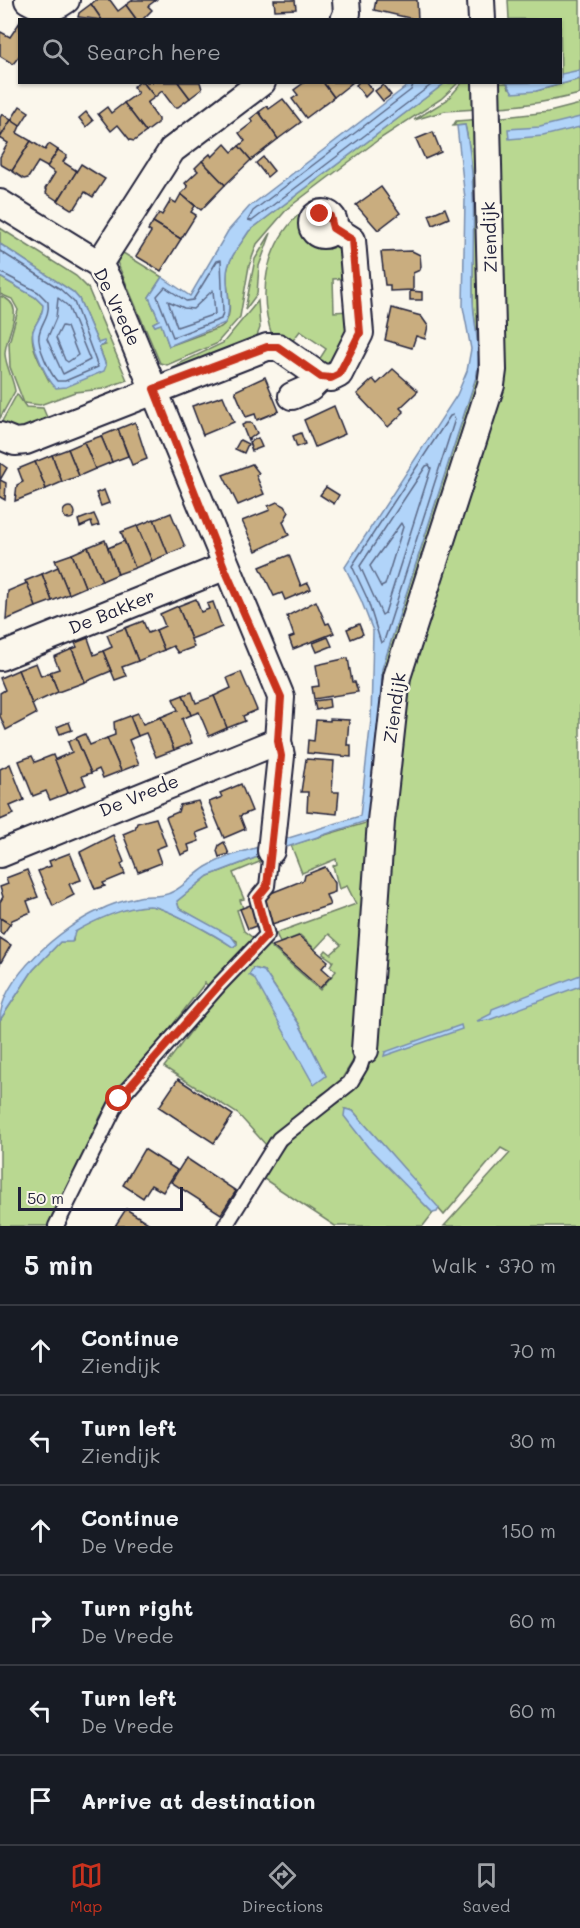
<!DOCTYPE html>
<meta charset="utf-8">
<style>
:root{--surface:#171b24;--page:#242831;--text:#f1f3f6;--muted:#9ea1a6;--line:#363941;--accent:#c8321e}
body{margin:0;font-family:Mali,sans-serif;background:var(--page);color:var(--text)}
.scale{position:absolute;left:18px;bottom:15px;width:165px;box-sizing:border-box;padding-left:6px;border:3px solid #22223b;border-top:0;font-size:16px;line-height:21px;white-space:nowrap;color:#22223b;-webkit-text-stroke:4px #fbf7ec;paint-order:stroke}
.stop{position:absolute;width:18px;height:18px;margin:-14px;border:4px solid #c8321e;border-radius:50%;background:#fff}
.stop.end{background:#c8321e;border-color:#fff;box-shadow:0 2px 6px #0008}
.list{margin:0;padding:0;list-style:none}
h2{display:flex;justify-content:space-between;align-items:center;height:78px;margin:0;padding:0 24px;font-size:26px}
h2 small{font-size:20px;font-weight:400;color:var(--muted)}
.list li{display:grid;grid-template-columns:39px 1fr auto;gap:18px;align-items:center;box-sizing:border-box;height:90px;padding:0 24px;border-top:2px solid var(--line)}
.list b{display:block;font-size:22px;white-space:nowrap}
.list p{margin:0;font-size:20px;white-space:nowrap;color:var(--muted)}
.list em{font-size:20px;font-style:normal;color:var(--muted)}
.icon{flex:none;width:33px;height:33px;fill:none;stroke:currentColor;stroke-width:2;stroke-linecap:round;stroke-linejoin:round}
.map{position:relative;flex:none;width:580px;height:1226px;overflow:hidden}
.search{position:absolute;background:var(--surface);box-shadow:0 2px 4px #0004;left:18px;right:18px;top:18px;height:66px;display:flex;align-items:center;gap:15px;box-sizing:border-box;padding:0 21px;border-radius:0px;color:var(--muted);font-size:22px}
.sheet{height:618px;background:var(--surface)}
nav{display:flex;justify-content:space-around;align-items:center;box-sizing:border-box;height:84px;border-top:2px solid var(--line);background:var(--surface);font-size:16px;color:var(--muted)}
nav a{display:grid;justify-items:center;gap:3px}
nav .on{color:var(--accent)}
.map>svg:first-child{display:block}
.green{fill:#b9d891;stroke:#6e7d66;stroke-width:1.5;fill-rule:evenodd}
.water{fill:#b1d4f9;stroke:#788dad;stroke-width:1.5}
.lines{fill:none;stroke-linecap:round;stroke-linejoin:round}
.shore{stroke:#5b6987;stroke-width:1.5}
.building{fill:#c9ad7f;stroke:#22223b;stroke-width:1.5}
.lane-casing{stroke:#22223b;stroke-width:18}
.street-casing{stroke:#22223b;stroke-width:30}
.lane{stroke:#fbf7ec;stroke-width:14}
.street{stroke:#fbf7ec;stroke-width:26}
.route{stroke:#c8321e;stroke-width:8}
.labels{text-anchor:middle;stroke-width:5;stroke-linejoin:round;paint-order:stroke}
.street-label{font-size:18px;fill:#22223b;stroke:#fbf7ec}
</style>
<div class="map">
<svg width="580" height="1226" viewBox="0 0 580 1226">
<rect width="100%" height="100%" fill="#fbf7ec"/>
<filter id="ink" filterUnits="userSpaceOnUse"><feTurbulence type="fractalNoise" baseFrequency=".0167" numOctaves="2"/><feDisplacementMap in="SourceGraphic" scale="12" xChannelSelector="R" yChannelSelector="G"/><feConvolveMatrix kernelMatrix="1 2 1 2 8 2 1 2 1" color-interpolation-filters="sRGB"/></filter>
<g filter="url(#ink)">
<g class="green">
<path d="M508,0H580V76L561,81L560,20L509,19Z"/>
<path d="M580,79V94C552,101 525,106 496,107L491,83H507L509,88L536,91Z"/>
<path d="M445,83H458L441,99L378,140L288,208L257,244L249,266L240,317L216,344L167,365L160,363L117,262L120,251L162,277L149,297L159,320L153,323L155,326L161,323L169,346L221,327C237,315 225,290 227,273C228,258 241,244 249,231Z"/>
<path d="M462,83H481L477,109L445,111L414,120L447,100Z"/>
<path d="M580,104V1226H444L510,1153L501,1148L444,1215L353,1111L345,1109L401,1180L433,1213L423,1226H335L261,1177L292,1136L342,1100L340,1097L356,1085L368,1066L397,717L494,391L493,118L549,112Z"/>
<path d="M482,119L489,350L406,641L356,1056L338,1085L322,1094L266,1145L238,1114L164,1067L236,971L210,988L205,983L147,1058L116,1089L100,1117L51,1226H0V1020L33,970L60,942L73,941L74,932C95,920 125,905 149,906C165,906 218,937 233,947L237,944V941L179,908L177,901L208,876L268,853L269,858L233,873L244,899L240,900L243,908L237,910L244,931L256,940L262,939L320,990L336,971L330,966L333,961L323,954L326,950L331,954L341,945L329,934L315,949L300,935L280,943L276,933L356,904L347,886L339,889L333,866L337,864L336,859L302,873L291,845L366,823L380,731L382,669L477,374C481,348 474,326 473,301C472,242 478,183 465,125L453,126L456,121ZM253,968L264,971L299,1024L326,1076Z"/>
<path d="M298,215C304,222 302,225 305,233C312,250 326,244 339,243L349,278L333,279L334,312L349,311C352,332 348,355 327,366L317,363L326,349L300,331L291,343L273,338C257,294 265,248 298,215Z"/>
<path d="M0,228L76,276L88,288L127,380L103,389L75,392L40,405L24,403L10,367L9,343L18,310L12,299L0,294V277L35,297L43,305C43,317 36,321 33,331C29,346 43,368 49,381L106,365L99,347L105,345L98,343L79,299L73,292L0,244Z"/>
<path d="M271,233L259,266L257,294L245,310L255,259Z"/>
<path d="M0,296C29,305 5,333 5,354C6,367 13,378 15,391L0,418Z"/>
<path d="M258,301L260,328L255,341L175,374L172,367L223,343Z"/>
<path d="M17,394L26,407L43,408L49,422L23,433L0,425Z"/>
</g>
<g class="water">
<path d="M580,70V79L536,91L513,93L507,83L560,82L561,74Z"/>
<path d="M411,83H445L249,231C241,244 227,259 227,275C226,291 233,308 225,323L169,346L161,324L155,326L153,323L159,320L149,297L162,277L190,296L228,231L249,207Z"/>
<path d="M580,117V127L543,136L509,139L508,129L540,127Z"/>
<path d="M465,125C478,183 472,242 473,301C474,326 481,348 477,374L382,669L380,731L369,820L284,848L282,840L360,816L371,720L373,631L361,600L345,567L457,395L467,371L471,349L463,307L465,199L457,126Z"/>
<path d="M0,244L73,292L79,299L98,343L104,341L105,344L99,347L106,366L104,371L66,387L56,388C47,380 30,344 33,331C36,321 43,317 43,305L35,297L0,277Z"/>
<path d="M266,845L268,853L208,876L177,901L179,908L232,937L237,944L233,947C218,937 165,906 149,906C126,906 93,921 75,932L72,942H60L33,970L0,1020C0,978 63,926 100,910C111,904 126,900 139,897C151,895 163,898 174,891C184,886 195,874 206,867C225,856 245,851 266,845Z"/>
<path d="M253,968L264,971L299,1024L326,1076L314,1085L254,978L249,975Z"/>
<path d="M580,975V986L489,1020L477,1021L491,1014L492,1009Z"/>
<path d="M461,1025L462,1029L384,1056L385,1052Z"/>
<path d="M345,1109L353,1111L439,1208L437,1212L433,1213L368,1147L344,1116Z"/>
</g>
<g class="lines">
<g class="shore">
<path d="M414,82L411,90L253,211L248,220L252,221L435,82"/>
<path d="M0,251L60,289L74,302L98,367L65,381H57C50,373 37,346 39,335C41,322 50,317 48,302L38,292L0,272"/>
<path d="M221,260L223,312L221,319L173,337L157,296L165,287L186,301L193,300L217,261Z"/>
<path d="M213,290L215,314L177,327L168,301L184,308L193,309Z"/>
<path d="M58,298L68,306L90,360L63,374L47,339L56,318Z"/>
<path d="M62,326L67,327L78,355L68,362L65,360L56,338Z"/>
<path d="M453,415L455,419L384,641L381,643L367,598L352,566L450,416Z"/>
<path d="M429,465L431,468L385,613L382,615L360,566L426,466Z"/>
<path d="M401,523L403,527L385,585L381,587L370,566Z"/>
</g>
</g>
<g class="building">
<path d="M96,0H110L118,11L126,5L137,20H102L91,4Z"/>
<path d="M133,0H156L148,6L152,10L142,20H137L126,5Z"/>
<path d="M274,0H295L296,9L275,10Z"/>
<path d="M376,0H417L418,20L374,10Z"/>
<path d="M91,4L102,20L78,17L79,13Z"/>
<path d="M20,22V55L13,64L0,56V34L1,32L10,37Z"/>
<path d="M140,82H143L155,97L147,103L158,119V123L146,132L124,103L138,93L133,87Z"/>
<path d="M143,82H178L190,98L178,107H174L162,91L155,97Z"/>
<path d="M178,82H200L202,89L190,98Z"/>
<path d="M305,82H323L334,97L306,118L292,99L298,95L294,90Z"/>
<path d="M323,82H353L334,97Z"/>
<path d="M359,82H366L372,90L365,97L356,85Z"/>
<path d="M383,85L391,95L383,101L375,91Z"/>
<path d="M283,99L301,122L278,139L259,112L267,106L269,109Z"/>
<path d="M124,103L146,132L134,141L130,140L118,125L111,131L98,114L107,107L111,113Z"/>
<path d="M20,106L29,112L20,126L11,120Z"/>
<path d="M86,112L93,121L86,127L79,118Z"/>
<path d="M259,112L278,139L251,160L239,146L245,141L239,133L253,122L250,119Z"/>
<path d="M2,114L11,120L0,138V118Z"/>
<path d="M11,120L20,126L17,133L31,141L12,171L0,164V157L8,143L0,138Z"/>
<path d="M433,132L441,152L425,159L416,139Z"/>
<path d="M31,141L45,150L49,144L58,150L47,167L38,162L28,178L24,179L12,171Z"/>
<path d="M225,144L232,152L239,146L251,160L225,185L202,161L210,154L212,157Z"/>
<path d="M58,150L67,156L63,162L77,171L58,201L46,193L47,190L45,189L55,173L47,167Z"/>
<path d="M263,157L274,171L267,177L256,163Z"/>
<path d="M202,161L225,185L201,210L181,194L188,187L185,183L198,171L195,168Z"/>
<path d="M81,164L105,179L93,197L85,192L75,208L71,209L58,201Z"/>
<path d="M381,187L400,213L378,230L356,205Z"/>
<path d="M181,194L195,206L191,212L196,215L181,239L153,222L159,213L162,215L171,200L176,203Z"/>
<path d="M445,208L449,218L433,225L429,215Z"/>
<path d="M153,222L181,239L161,271L136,256L151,232L148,230Z"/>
<path d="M412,251L420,255L421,266L420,270L413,273V290L390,291V285H385L381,252Z"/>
<path d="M410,291L422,292V300H410Z"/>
<path d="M392,308L421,316L428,326L425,339L416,336L412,348L385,340Z"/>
<path d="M393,369L418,391L400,408L404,412L388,427L357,394L373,379L377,384Z"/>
<path d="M265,377L279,411L257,420L255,414L246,417L235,391Z"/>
<path d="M223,396L234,422L203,435L192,406Z"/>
<path d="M334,406L345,434L315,447L304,420Z"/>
<path d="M135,422L147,459L132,465L118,429Z"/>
<path d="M246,423H252L257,433L248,440L242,425Z"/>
<path d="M118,429L128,456L112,462L101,436Z"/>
<path d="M301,433L305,444L297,447L293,436Z"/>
<path d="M101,436L112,462L95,469L84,442Z"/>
<path d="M258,438L262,447L252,451L249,442Z"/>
<path d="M240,440L248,444L244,453L235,449Z"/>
<path d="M84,442L95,469L79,476L68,449Z"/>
<path d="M68,449L79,476L62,482L52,455Z"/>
<path d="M52,455L62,482L46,489L35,462Z"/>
<path d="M35,462L46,489L15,501L17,485L23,482L18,469Z"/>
<path d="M0,463L7,468L0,480L6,483L5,500L0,497Z"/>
<path d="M252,464L259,473L256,475L264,494L238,505L223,475Z"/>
<path d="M326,487L339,495L334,504L320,495Z"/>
<path d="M104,490L109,503L101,506L96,493Z"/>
<path d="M277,502L285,506L289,512L283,522L289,535L256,551L242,521L270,510L268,506Z"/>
<circle cx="69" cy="513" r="6"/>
<path d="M171,513L185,547L168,554L154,520Z"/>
<path d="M94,514L99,525L93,527L91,522L80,527L78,520Z"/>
<path d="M154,519L168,554L152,561L137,526Z"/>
<path d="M137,526L152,561L135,568L121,532Z"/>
<path d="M105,540L118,574L102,581L88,547Z"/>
<path d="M124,541L135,568L118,574L108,548Z"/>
<path d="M88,547L102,581L85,587L72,554Z"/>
<path d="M72,554L85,587L69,594L55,560Z"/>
<path d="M289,555L301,586L308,583L311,589L285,600L282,593L274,596L260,567Z"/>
<path d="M58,567L69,594L52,601L42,574Z"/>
<path d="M42,574L52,601L36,607L25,581Z"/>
<path d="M27,583L36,607L6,620L8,591Z"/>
<path d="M196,599L201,612L209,609L207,604L213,602L222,627L191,639L178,606Z"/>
<path d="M316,601L326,624L329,623L334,633L293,649L289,638L294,636L287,616Z"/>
<path d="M178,606L194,647L178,653L173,646L164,650L156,630L165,626L160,614Z"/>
<path d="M143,621L148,633L156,630L164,650L138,661L125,628Z"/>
<path d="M359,624L363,634L351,639L347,629Z"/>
<path d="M125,628L138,661L122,667L126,676L115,680L103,651L112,647L107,635Z"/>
<path d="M328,637L332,646L317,652L313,643Z"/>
<path d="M88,638L94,655L103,651L111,671L85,682L72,649L77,647L75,643Z"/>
<path d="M72,649L85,682L58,692L50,672L59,669L54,657Z"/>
<path d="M348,658L352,682H355L358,692L314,699L312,687L319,686L316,665Z"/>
<path d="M36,663L41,676L50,672L58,692L32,704L18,670Z"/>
<path d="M18,670L36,714L6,730L0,716V693L5,690L0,678Z"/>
<path d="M241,672L257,710L243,716L245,721L227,728L214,696L231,688L227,678Z"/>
<path d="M192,692L196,703L214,696L227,728L209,736L199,712L191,715L183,695Z"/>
<path d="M183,695L191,715L182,719L192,743L174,750L161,717L178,710L173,699Z"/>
<path d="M329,699L330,707L316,710L314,701Z"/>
<path d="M138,713L143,724L161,717L174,750L156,757L146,733L138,736L130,716Z"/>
<path d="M130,716L138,736L129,740L139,764L121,771L107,738L115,735L114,722Z"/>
<path d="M330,719L349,720L347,745H351V757L307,753L308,740L314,741L316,720L330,721Z"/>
<path d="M69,722L72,730L60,734L57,727Z"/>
<path d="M85,734L90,745L107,738L121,771L103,778L99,769L91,773L76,738Z"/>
<path d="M76,738L91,773L82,776L86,785L68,793L54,760L72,752L68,742Z"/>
<path d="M53,755L68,793L50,800L46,791L33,796L19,761L32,756L35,762Z"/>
<path d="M306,759L334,761L332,792H339L337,814L307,811L308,792H301Z"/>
<path d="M10,764L24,800L10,806L14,814L0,820V769Z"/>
<path d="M241,784L252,811L240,816L245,829L224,838L209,802L222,797L220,793Z"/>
<path d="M198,801L209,828L196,833L199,841L188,845L190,851L181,855L166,817L178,812L180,805Z"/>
<path d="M156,818L166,845L156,849L161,863L138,872L123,834L135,829L137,823Z"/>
<path d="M113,835L124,862L121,864L125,874L103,883L105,886L95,889L80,852Z"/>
<path d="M224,842L229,854L219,857L217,851L219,845Z"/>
<path d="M70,853L81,880L69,884L74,895L53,906L38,871L51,866L49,861Z"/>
<path d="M325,867L335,883V892L326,895L330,905L272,924L261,897L304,880L305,875Z"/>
<path d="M27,870L38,897L27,901L31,912L12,920L10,924L0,918V902L3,897L0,887L8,884L6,878Z"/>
<path d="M253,904L261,924L248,929L240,909Z"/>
<path d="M0,918L10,924L3,934L0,932Z"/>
<path d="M299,936L328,961L322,968L331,976L320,988L272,946Z"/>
<path d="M0,938L11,945L0,964Z"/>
<path d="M178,1079L233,1115L214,1143L159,1107Z"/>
<path d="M144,1149L177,1170L163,1192L151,1185L143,1198L123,1185Z"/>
<path d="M186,1158L236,1191L221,1214L171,1182Z"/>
<path d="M126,1209L153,1226H115Z"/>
</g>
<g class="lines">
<defs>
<g id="lane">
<path d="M56,1226L119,1099L219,985L267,935L257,898L267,886L271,851"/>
<path d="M225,1226L279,1139L350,1083L360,1066L365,1050"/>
</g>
<g id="street">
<path d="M28,0C44,9 51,11 66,0"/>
<path d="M481,0L482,20"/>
<path d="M344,20L347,13L346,0"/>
<path d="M0,203L99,264L110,284L281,697L278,741L0,854"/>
<circle cx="323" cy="224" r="11"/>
<path d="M99,264L172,150L262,82"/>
<path d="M292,396L310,388L321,377"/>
<path d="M0,436L15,442L26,441L267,347H278L321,377L331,378L339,374L360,333L352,240L333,228"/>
<path d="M0,657L224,567"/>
<path d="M271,851L281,756L278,741"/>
<path d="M365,1050L381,821L397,677L491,385L493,370L486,82"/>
</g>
</defs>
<use href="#lane" class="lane-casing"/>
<use href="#street" class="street-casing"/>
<use href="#lane" class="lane"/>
<use href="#street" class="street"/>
</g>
</g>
<g class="lines" filter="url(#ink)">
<path class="route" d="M119,1099L219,985L267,935L257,898L267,886L281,756L278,741L281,697L224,567L154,389L267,347H278L321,377L331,378L339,374L360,333L352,240L333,228L330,216L320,214"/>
</g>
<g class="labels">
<g class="street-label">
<text transform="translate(490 237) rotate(-92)" y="6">Ziendijk</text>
<text transform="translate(117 307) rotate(64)" y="6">De Vrede</text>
<text transform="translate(112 612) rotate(-22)" y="6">De Bakker</text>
<text transform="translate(395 708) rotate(-82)" y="6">Ziendijk</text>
<text transform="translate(139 796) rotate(-22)" y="6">De Vrede</text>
</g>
</g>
</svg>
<div class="scale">50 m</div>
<div class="stop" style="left:119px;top:1099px"></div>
<div class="stop end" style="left:320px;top:214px"></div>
<div class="search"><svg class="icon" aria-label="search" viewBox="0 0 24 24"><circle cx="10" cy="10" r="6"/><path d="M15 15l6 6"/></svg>Search here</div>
</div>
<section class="sheet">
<h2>5 min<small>Walk · 370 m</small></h2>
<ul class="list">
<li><svg class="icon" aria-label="ahead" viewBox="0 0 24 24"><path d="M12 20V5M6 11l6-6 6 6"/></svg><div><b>Continue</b><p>Ziendijk</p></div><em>70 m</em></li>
<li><svg class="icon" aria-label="left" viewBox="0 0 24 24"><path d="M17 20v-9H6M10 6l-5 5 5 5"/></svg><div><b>Turn left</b><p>Ziendijk</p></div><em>30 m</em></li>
<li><svg class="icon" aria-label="ahead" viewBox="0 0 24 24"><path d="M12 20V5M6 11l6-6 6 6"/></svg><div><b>Continue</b><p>De Vrede</p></div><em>150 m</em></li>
<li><svg class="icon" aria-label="right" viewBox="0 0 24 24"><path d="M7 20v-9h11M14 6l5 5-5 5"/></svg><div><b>Turn right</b><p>De Vrede</p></div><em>60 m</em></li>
<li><svg class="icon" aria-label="left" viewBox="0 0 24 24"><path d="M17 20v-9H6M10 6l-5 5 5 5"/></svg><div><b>Turn left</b><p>De Vrede</p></div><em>60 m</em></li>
<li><svg class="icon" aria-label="arrive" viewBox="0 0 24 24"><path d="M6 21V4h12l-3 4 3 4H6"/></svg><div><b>Arrive at destination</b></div></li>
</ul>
</section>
<nav>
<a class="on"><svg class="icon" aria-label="map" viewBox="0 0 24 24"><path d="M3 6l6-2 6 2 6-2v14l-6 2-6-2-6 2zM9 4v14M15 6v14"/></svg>Map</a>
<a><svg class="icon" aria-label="directions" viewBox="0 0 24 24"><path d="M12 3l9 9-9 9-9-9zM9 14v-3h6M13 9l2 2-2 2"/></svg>Directions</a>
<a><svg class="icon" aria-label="saved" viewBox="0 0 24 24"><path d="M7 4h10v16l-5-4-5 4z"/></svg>Saved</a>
</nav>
